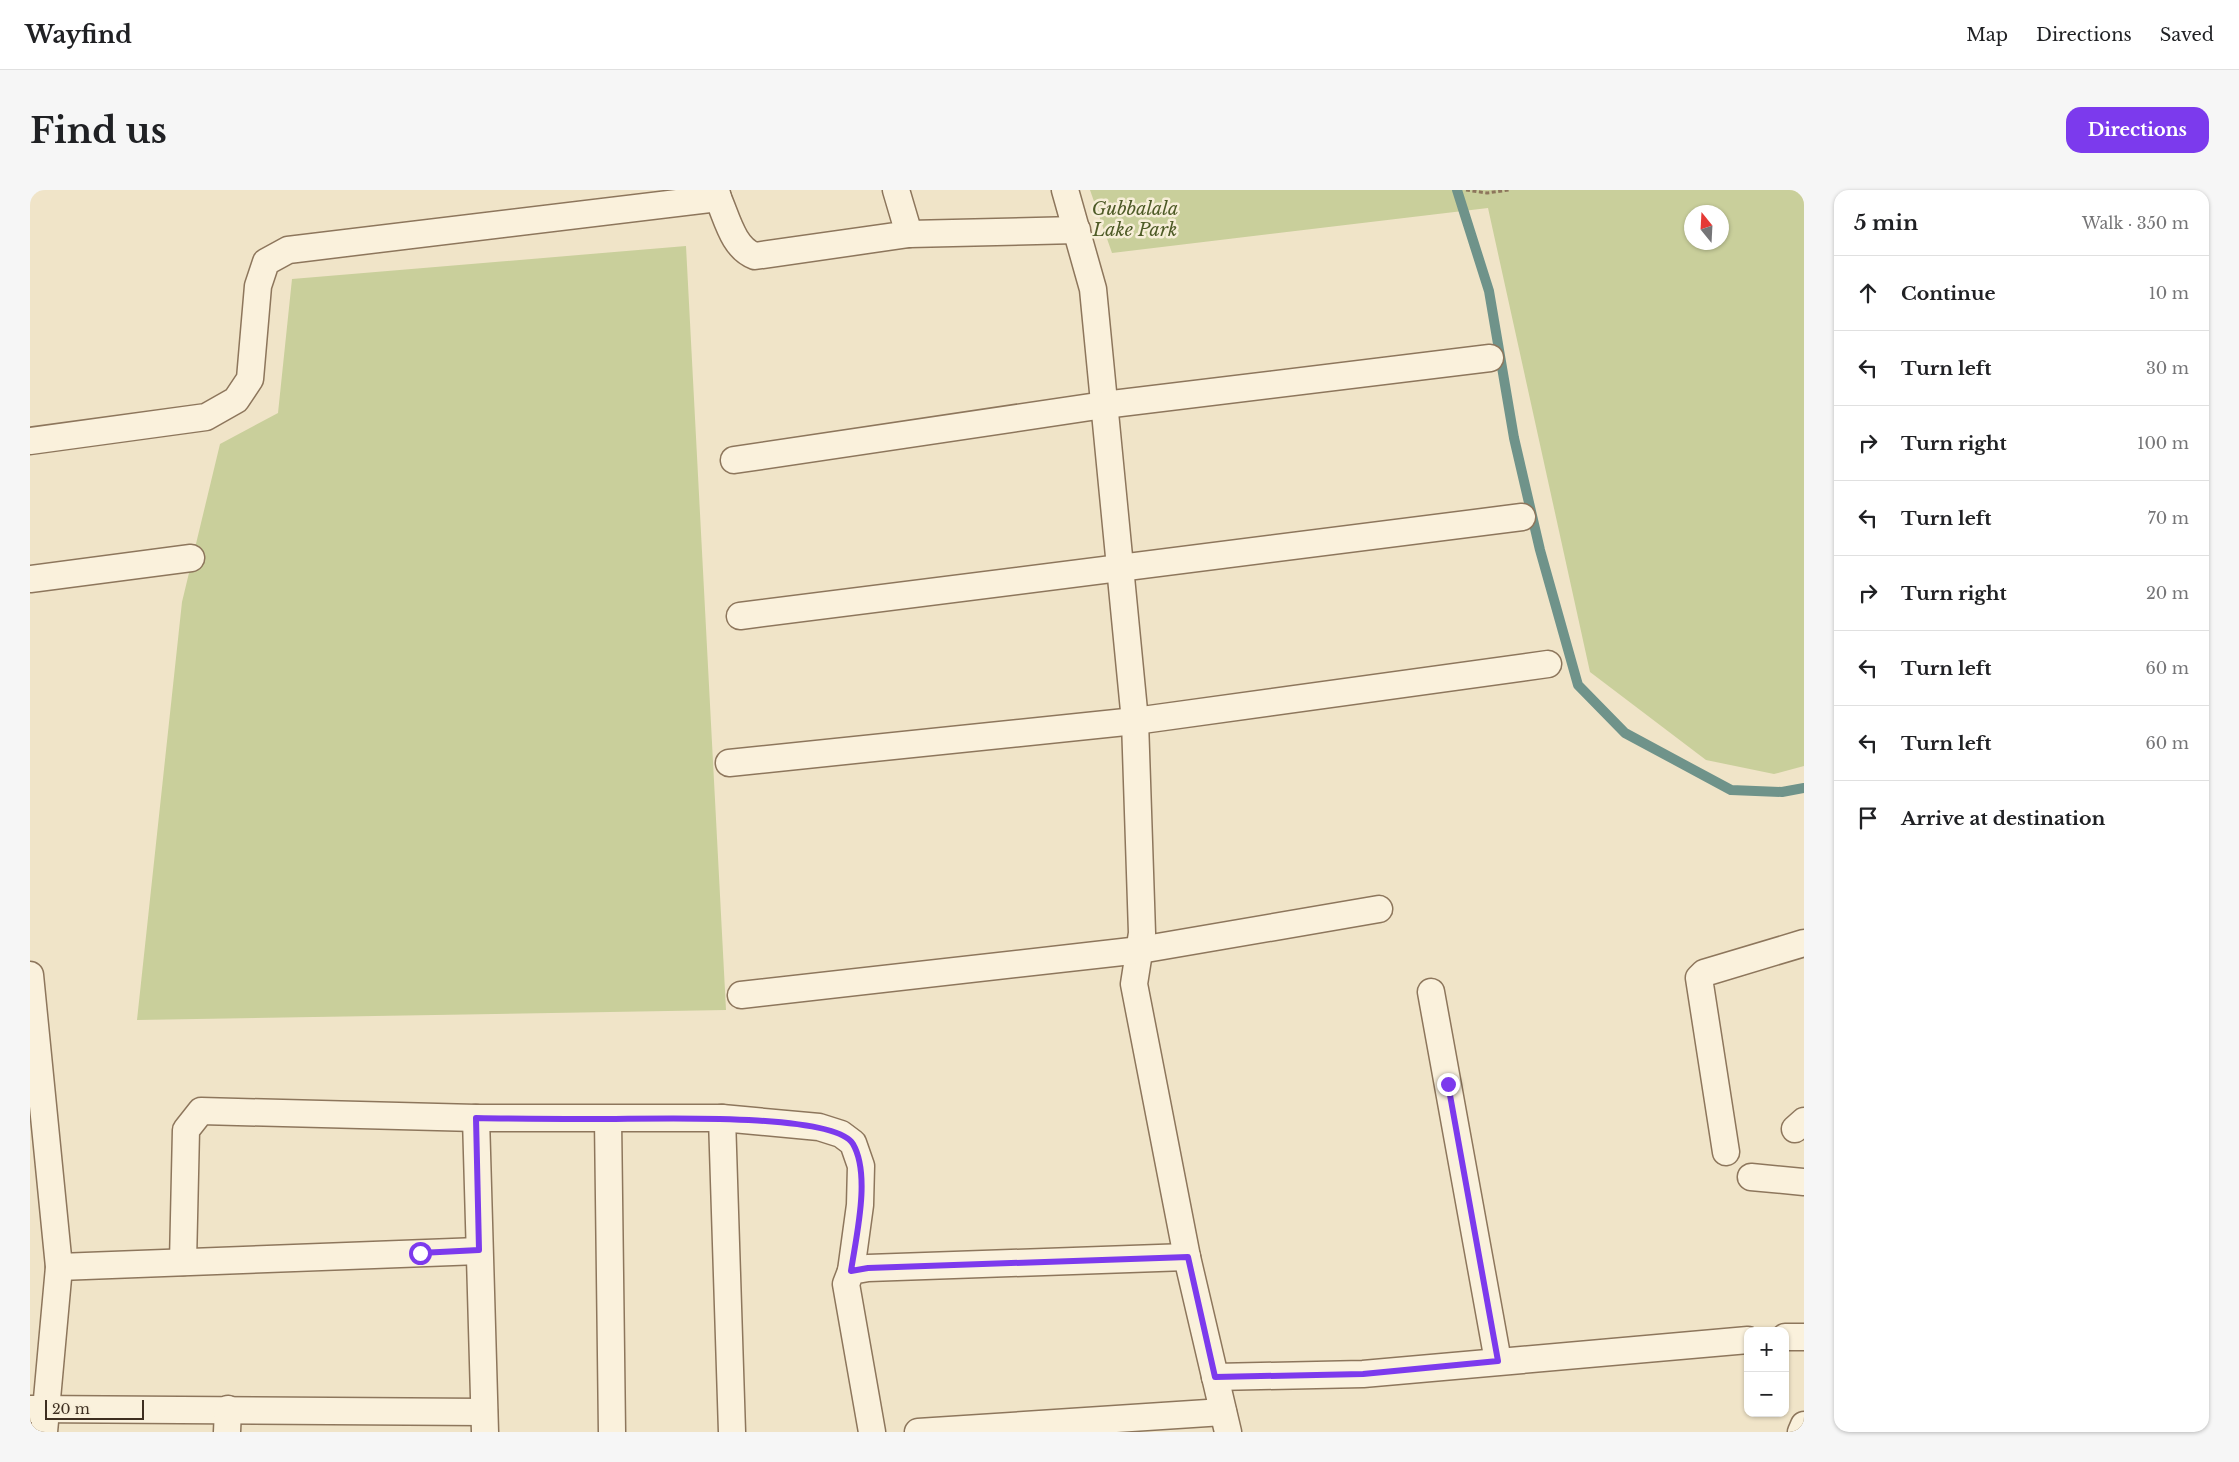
<!DOCTYPE html>
<meta charset="utf-8">
<style>
:root{--surface:#fff;--page:#f6f6f6;--text:#202124;--muted:#757577;--line:#e0e0e0;--accent:#7c3aed}
body{margin:0;font-family:"Libre Baskerville",serif;background:var(--page);color:var(--text)}
.controls{position:absolute;right:15px;bottom:15px;display:grid;overflow:hidden;border-radius:10px;box-shadow:0 1px 4px #0004}
.controls button{width:45px;height:45px;display:grid;place-items:center;padding:0;border:0;border-bottom:1px solid var(--line);background:var(--surface);color:var(--text);font:25px sans-serif}
.compass{position:absolute;left:1654px;top:15px;width:45px;height:45px;border-radius:50%;background:var(--surface);box-shadow:0 1px 4px #0004;rotate:342deg}
.scale{position:absolute;left:15px;bottom:12px;width:99px;box-sizing:border-box;padding-left:5px;border:2px solid #3d2e20;border-top:0;font-size:14px;line-height:18px;white-space:nowrap;color:#3d2e20;-webkit-text-stroke:4px #f7eed8;paint-order:stroke}
.stop{position:absolute;width:15px;height:15px;margin:-11px;border:4px solid #7c3aed;border-radius:50%;background:#fff}
.stop.end{background:#7c3aed;border-color:#fff;box-shadow:0 1px 5px #0008}
.list{margin:0;padding:0;list-style:none}
h2{display:flex;justify-content:space-between;align-items:center;height:65px;margin:0;padding:0 20px;font-size:21px}
h2 small{font-size:16px;font-weight:400;color:var(--muted)}
.list li{display:grid;grid-template-columns:32px 1fr auto;gap:15px;align-items:center;box-sizing:border-box;height:75px;padding:0 20px;border-top:1px solid var(--line)}
.list b{display:block;font-size:19px;white-space:nowrap}
.list em{font-size:16px;font-style:normal;color:var(--muted)}
.icon{flex:none;width:28px;height:28px;fill:none;stroke:currentColor;stroke-width:2;stroke-linecap:round;stroke-linejoin:round}
.map{position:relative;flex:none;width:1774px;height:1242px;overflow:hidden;border-radius:15px}
header{display:flex;align-items:center;gap:30px;box-sizing:border-box;height:70px;padding:0 25px;background:var(--surface);border-bottom:1px solid var(--line)}
header strong{font-size:24px}
nav{display:flex;gap:28px;margin-inline-start:auto;font-size:18px}
.intro{display:flex;align-items:center;justify-content:space-between;box-sizing:border-box;height:120px;padding:0 30px}
h1{margin:0;font-size:35px}
.button{padding:12px 22px;border-radius:15px;background:var(--accent);color:#fff;font-size:18px;font-weight:700}
main{display:flex;gap:30px;padding:0 30px}
aside{flex:1;background:var(--surface);border-radius:15px;box-shadow:0 1px 4px #0004}
.map>svg:first-child{display:block}
.green{fill:#c9cf9b;fill-rule:evenodd}
.lines{fill:none;stroke-linecap:round;stroke-linejoin:round}
.stream{stroke:#6f938a;stroke-width:10}
.street-casing{stroke:#8d765c;stroke-width:29}
.path{stroke:#8d765c;stroke-width:3;stroke-dasharray:4 2.5;stroke-linecap:butt}
.street{stroke:#faf1dc;stroke-width:26}
.route{stroke:#7c3aed;stroke-width:6}
.labels{text-anchor:middle;stroke-width:5;stroke-linejoin:round;paint-order:stroke}
.park-label{font-size:18px;font-style:italic;fill:#4d5a26;stroke:#f7eed8}
</style>
<header>
<strong>Wayfind</strong>
<nav><a>Map</a><a>Directions</a><a>Saved</a></nav>
</header>
<div class="intro"><h1>Find us</h1><a class="button">Directions</a></div>
<main>
<div class="map">
<svg width="1774" height="1242" viewBox="0 0 1774 1242">
<rect width="100%" height="100%" fill="#f0e4c8"/>
<g class="green">
<path d="M1060,0H1774V576L1744,584L1676,570L1560,482L1458,18L1082,63ZM1692,22V52H1662V22Z"/>
<path d="M656,56L696,820L107,830L152,412L190,254L248,223L262,89Z"/>
</g>
<g class="lines">
<path class="stream" d="M1427,0L1459,101L1484,248L1510,360L1548,495L1595,543L1701,600L1752,602L1774,598"/>
<defs>
<g id="street">
<path d="M1035,0L1063,99L1105,531L1112,743L1104,794L1157,1067L1198,1242"/>
<path d="M688,8C697,28 703,58 725,66L879,44L866,0"/>
<path d="M879,44L1047,40"/>
<path d="M0,251L176,227L206,210L220,189L228,96L236,72L258,60L688,8L686,0"/>
<path d="M704,270L1074,215L1460,168"/>
<path d="M0,389L161,368"/>
<path d="M710,426L1492,327"/>
<path d="M699,573L1105,531L1518,474"/>
<path d="M0,785L29,1077L14,1242"/>
<path d="M1401,802L1468,1171"/>
<path d="M711,805L1110,760L1349,719"/>
<path d="M446,928L455,1242"/>
<path d="M692,928L702,1242"/>
<path d="M578,929L582,1242"/>
<path d="M1765,939L1774,931"/>
<path d="M1696,962L1669,788L1674,783L1774,753"/>
<path d="M1721,987L1774,992"/>
<path d="M153,1072L156,940L171,921L446,928H692L789,937L811,944L823,953L831,976L830,1015L821,1081"/>
<path d="M29,1077L449,1061"/>
<path d="M1755,1147H1774"/>
<path d="M1185,1187L1333,1184L1718,1150"/>
<path d="M0,1219L454,1222"/>
<path d="M197,1242L198,1219"/>
<path d="M842,1242L816,1094L821,1081L838,1078L1157,1067"/>
<path d="M888,1242L1193,1222"/>
<path d="M1771,1242L1774,1235"/>
</g>
</defs>
<use href="#street" class="street-casing"/>
<path class="path" d="M1436,0L1457,3L1479,0"/>
<use href="#street" class="street"/>
</g>
<g class="lines">
<path class="route" d="M390,1063L449,1060L446,928C490,929 534,929 578,929C618,929 804,922 823,954C841,985 826,1047 821,1081L838,1078L1158,1067L1185,1187L1333,1184L1468,1171L1418,894"/>
</g>
<g class="labels">
<g class="park-label">
<text x="1105" y="25">Gubbalala<tspan x="1105" dy="21">Lake Park</tspan></text>
</g>
</g>
</svg>
<div class="controls">
<button>+</button>
<button>−</button>
</div>
<svg class="compass" viewBox="-18 -18 36 36"><path d="M0-13l5 13h-10z" fill="#e53935"/><path d="M0 13l5-13h-10z" fill="#757577"/></svg>
<div class="scale">20 m</div>
<div class="stop" style="left:390px;top:1063px"></div>
<div class="stop end" style="left:1418px;top:894px"></div>
</div>
<aside>
<h2>5 min<small>Walk · 350 m</small></h2>
<ul class="list">
<li><svg class="icon" aria-label="ahead" viewBox="0 0 24 24"><path d="M12 20V5M6 11l6-6 6 6"/></svg><div><b>Continue</b></div><em>10 m</em></li>
<li><svg class="icon" aria-label="left" viewBox="0 0 24 24"><path d="M17 20v-9H6M10 6l-5 5 5 5"/></svg><div><b>Turn left</b></div><em>30 m</em></li>
<li><svg class="icon" aria-label="right" viewBox="0 0 24 24"><path d="M7 20v-9h11M14 6l5 5-5 5"/></svg><div><b>Turn right</b></div><em>100 m</em></li>
<li><svg class="icon" aria-label="left" viewBox="0 0 24 24"><path d="M17 20v-9H6M10 6l-5 5 5 5"/></svg><div><b>Turn left</b></div><em>70 m</em></li>
<li><svg class="icon" aria-label="right" viewBox="0 0 24 24"><path d="M7 20v-9h11M14 6l5 5-5 5"/></svg><div><b>Turn right</b></div><em>20 m</em></li>
<li><svg class="icon" aria-label="left" viewBox="0 0 24 24"><path d="M17 20v-9H6M10 6l-5 5 5 5"/></svg><div><b>Turn left</b></div><em>60 m</em></li>
<li><svg class="icon" aria-label="left" viewBox="0 0 24 24"><path d="M17 20v-9H6M10 6l-5 5 5 5"/></svg><div><b>Turn left</b></div><em>60 m</em></li>
<li><svg class="icon" aria-label="arrive" viewBox="0 0 24 24"><path d="M6 21V4h12l-3 4 3 4H6"/></svg><div><b>Arrive at destination</b></div></li>
</ul>
</aside>
</main>
